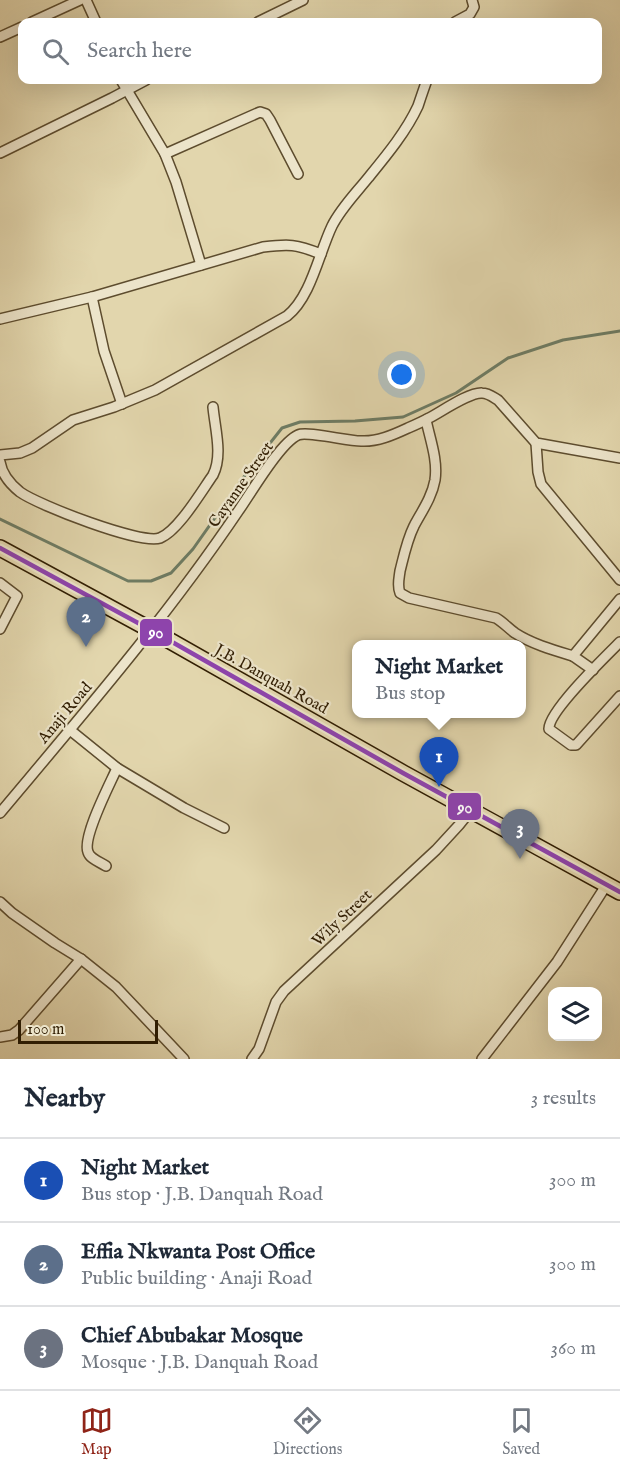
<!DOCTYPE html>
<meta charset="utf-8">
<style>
:root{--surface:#fff;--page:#f6f6f7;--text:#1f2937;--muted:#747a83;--line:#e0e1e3;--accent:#8f2418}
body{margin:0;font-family:"IM FELL English",serif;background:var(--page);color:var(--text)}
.controls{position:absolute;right:18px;bottom:18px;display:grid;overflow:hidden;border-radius:12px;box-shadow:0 6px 24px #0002}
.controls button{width:54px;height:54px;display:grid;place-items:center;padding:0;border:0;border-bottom:2px solid var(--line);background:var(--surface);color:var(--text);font:30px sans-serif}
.scale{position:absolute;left:18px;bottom:15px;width:140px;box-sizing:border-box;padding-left:6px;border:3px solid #311e03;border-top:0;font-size:16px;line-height:21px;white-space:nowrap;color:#311e03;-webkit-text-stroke:4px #ece4ca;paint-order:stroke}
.you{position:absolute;left:402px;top:375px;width:21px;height:21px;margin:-15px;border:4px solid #fff;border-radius:50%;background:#1a73e8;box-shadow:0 0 0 9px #1a73e833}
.badge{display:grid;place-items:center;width:39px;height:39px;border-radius:50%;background:var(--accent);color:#fff;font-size:20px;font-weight:700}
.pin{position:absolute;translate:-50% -50px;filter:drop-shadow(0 2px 3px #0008)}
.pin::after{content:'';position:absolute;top:32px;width:21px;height:18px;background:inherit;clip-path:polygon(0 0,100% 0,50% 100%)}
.popup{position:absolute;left:352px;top:640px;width:174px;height:78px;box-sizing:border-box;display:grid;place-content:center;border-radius:12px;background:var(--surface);filter:drop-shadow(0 2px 4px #0005);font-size:20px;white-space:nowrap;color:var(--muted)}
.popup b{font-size:22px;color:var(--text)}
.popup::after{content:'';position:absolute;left:50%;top:100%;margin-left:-12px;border:12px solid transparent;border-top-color:var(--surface)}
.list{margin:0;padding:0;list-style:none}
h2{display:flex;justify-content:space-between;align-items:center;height:78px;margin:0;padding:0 24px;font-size:26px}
h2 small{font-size:20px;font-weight:400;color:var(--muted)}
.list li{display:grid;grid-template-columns:39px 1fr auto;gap:18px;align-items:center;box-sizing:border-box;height:84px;padding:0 24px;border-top:2px solid var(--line)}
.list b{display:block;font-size:22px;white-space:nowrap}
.list p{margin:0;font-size:20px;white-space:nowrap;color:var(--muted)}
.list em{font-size:20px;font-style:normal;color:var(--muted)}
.icon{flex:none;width:33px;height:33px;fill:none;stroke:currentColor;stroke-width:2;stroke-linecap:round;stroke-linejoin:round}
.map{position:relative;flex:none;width:620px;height:1059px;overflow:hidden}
.search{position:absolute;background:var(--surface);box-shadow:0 6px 24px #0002;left:18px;right:18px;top:18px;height:66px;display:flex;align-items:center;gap:15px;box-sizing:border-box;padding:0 21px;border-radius:12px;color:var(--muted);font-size:22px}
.sheet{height:330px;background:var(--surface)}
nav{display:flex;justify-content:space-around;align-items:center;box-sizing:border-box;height:84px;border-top:2px solid var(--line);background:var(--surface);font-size:16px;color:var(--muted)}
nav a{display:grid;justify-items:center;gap:3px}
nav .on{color:var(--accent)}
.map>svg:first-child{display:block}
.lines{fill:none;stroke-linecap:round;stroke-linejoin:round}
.stream{stroke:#6e7c64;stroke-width:3}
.minor-casing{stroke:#5d4c2e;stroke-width:12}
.trunk-casing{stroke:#311e03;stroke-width:18}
.minor{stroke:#ece4ca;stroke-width:9}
.trunk{stroke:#e2d6ad;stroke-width:15}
.bus-1-casing{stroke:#ece4ca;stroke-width:9}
.bus-1{stroke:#8e44ad;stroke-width:4.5}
.labels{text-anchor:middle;stroke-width:4.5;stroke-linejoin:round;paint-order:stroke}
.street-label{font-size:16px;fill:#311e03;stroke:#ece4ca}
.line-badge{stroke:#ece4ca;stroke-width:2}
.badge-label{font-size:16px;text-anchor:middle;font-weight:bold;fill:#fff}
</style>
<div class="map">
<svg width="620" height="1059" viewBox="0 0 620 1059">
<rect width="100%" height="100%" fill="#e2d6ad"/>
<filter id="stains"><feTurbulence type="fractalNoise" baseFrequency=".00333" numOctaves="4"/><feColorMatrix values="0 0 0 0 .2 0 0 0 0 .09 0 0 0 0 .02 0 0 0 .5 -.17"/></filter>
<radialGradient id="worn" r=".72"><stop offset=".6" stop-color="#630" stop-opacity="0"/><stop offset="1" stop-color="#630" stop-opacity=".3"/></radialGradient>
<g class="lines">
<path class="stream" d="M0,519L128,581H151L171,573L193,549L248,471L282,428L300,422L355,421L403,417L456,393L508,358L563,340L620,331"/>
<defs>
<g id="minor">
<path d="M86,0L96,22"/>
<path d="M32,22L80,0"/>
<path d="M258,22L303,0"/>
<path d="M455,22L470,14L474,7L472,0"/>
<path d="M0,37L22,27"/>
<path d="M121,80L165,154L176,182L201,265"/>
<path d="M0,153L112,98L146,80"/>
<path d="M165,154L260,112L266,114L270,120L298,174"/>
<path d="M92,297L104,351L122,404"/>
<path d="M0,319L92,297L263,247C289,244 296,244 321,254"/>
<path d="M426,420C430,439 438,460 435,480C432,497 422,511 414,526C407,540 404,555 400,571C399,579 397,586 400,593L409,598L496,618C503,622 508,628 515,633C532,644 553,650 573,656"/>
<path d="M536,443L538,472L541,484L620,580"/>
<path d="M0,455L20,453L32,448L73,420L114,407L155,390L287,316C311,297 319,253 332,226C341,208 356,193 368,178C386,156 406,132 418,106C421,97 424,88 427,80"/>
<path d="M0,462C2,475 10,484 20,492C38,505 141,545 160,538C178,531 201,492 213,475C223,455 215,429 213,407"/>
<path d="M0,583L17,596L0,629"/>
<path d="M620,642C606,656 548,712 549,729L571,745H576L620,696"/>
<path d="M593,670L573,656L620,599"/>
<path d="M70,730L117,768L184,808L224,828"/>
<path d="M0,813C83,714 167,617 239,510C251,493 280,443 298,435C307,431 347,441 361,441C377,442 393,435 408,428C415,425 422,422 429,418C441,412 469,392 482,393C488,393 493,397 498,400L536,443L620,458"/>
<path d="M106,866C100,862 90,859 88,852C82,837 110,784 117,768"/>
<path d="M0,902L12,913L55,943L81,959L116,987L184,1059"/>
<path d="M0,1037L12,1035L19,1030L81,959"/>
<path d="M252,1059L259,1049L276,1002L284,991L436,850L459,825L471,810"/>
<path d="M482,1059L557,962L607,884"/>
</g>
<path id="trunk" d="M0,548L151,630L403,773L620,892"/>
</defs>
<use href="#minor" class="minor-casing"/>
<use href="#trunk" class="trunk-casing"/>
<use href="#minor" class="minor"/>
<use href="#trunk" class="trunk"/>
<defs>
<path id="bus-1" d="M0,548L151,630L403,773L620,892"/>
</defs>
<use href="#bus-1" class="bus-1-casing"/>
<use href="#bus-1" class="bus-1"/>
</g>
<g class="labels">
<g class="street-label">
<text transform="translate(240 484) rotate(-55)" y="6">Cayanne Street</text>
<text transform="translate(272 678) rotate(29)" y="6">J.B. Danquah Road</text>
<text transform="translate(64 712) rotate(-50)" y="6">Anaji Road</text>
<text transform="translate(341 917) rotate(-43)" y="6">Wily Street</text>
</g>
</g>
<g class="line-badge">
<rect x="139" y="618" width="34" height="29" rx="6" fill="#8e44ad"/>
<rect x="447" y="792" width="35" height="29" rx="6" fill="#8e44ad"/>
</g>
<g class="badge-label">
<text x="156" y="638">90</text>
<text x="465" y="813">90</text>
</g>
<rect width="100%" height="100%" filter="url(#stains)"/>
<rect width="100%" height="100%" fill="url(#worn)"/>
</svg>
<div class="controls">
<button><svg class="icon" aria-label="layers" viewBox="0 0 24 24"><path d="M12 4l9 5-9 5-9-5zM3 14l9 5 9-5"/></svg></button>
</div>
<div class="scale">100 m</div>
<div class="you"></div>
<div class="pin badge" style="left:439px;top:787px;background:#1a4fb4">1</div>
<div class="popup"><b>Night Market</b>Bus stop</div>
<div class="pin badge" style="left:86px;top:647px;background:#5c6f8a">2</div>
<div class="pin badge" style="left:520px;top:859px;background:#6b7280">3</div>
<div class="search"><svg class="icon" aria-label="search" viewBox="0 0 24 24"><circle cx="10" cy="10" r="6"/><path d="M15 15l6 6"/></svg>Search here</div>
</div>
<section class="sheet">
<h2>Nearby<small>3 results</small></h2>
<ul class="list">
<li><span class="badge" style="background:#1a4fb4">1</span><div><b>Night Market</b><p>Bus stop · J.B. Danquah Road</p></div><em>300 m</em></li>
<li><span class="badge" style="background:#5c6f8a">2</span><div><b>Effia Nkwanta Post Office</b><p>Public building · Anaji Road</p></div><em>300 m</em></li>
<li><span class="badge" style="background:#6b7280">3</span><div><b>Chief Abubakar Mosque</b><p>Mosque · J.B. Danquah Road</p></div><em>360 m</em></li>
</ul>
</section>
<nav>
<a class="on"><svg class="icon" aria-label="map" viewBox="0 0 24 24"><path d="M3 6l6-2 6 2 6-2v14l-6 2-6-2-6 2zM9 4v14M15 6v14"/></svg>Map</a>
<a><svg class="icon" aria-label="directions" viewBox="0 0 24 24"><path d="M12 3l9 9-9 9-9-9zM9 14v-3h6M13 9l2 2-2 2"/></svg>Directions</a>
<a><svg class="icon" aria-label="saved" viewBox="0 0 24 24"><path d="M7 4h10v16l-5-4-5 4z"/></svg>Saved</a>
</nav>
